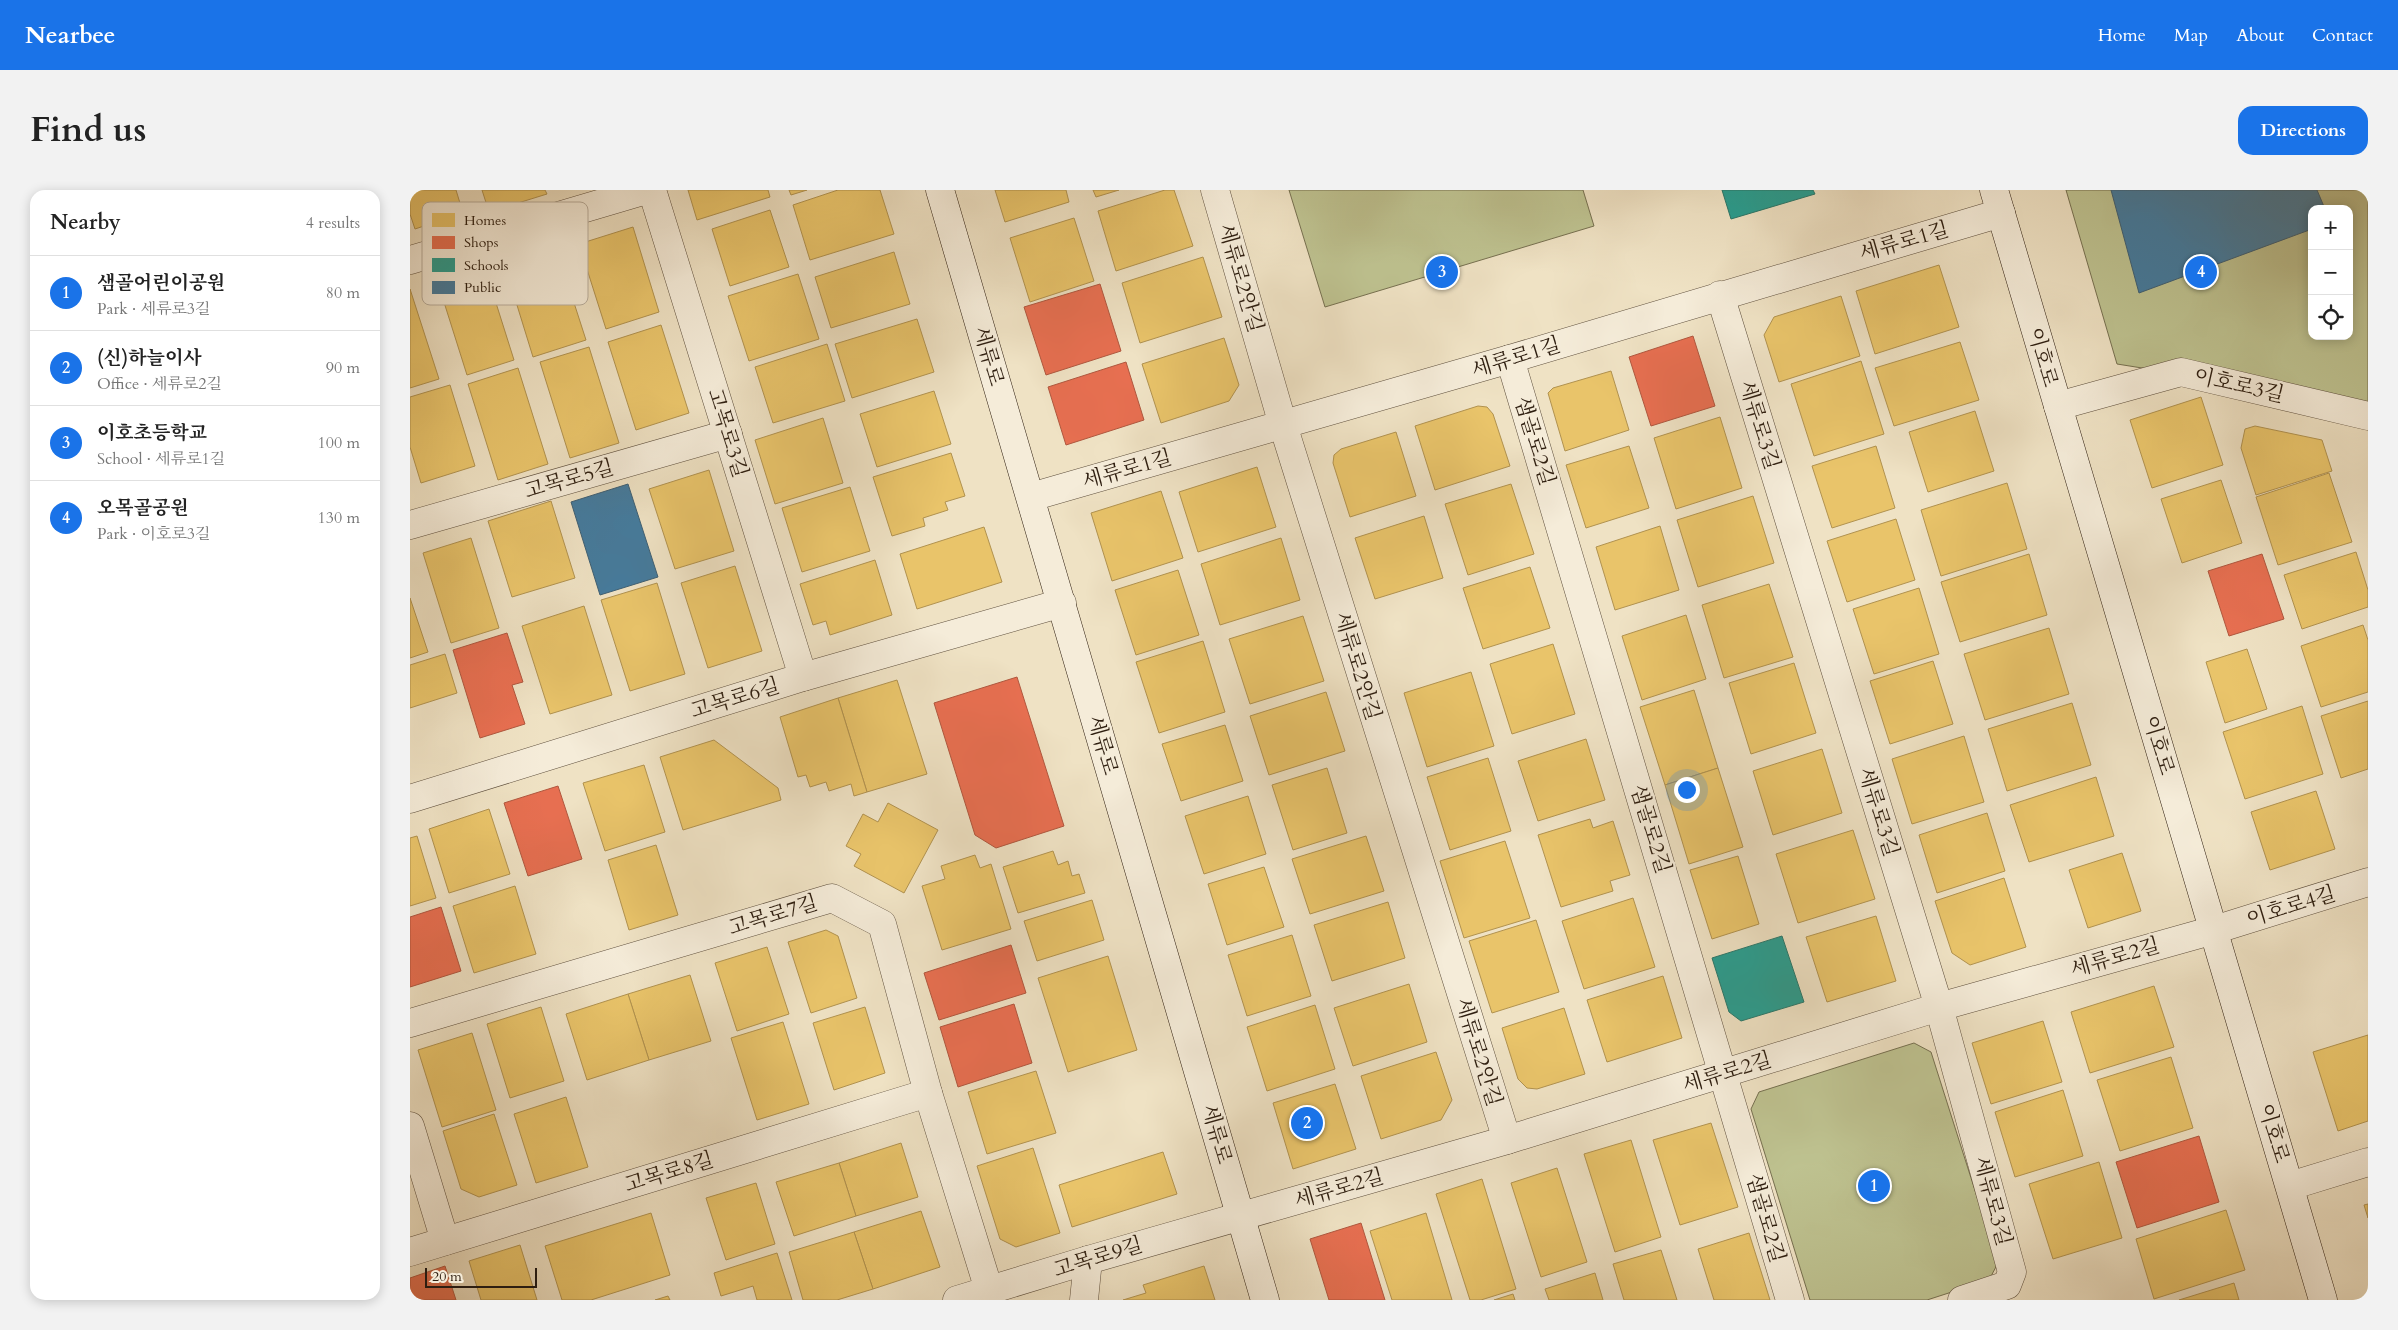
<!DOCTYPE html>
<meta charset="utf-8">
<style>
:root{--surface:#fff;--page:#f2f2f2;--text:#222;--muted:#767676;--line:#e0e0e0;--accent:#1a73e8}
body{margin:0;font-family:Cardo,"Noto Serif KR",serif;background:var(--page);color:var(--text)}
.controls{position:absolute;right:15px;top:15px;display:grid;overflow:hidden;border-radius:10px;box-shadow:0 2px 12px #0003}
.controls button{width:45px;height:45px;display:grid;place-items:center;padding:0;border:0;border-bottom:1px solid var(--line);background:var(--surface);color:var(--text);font:25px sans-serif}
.scale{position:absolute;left:15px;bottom:12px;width:112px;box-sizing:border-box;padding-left:5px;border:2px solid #2e1e10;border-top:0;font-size:14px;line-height:18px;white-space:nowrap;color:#2e1e10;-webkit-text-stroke:4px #f5ecd9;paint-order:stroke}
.you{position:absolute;left:1276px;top:599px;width:18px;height:18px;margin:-12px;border:4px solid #fff;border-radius:50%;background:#1a73e8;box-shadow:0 0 0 8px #1a73e833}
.badge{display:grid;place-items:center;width:32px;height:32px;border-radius:50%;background:var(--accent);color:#fff;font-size:16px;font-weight:700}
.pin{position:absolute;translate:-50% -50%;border:2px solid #fff;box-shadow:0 1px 5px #0006}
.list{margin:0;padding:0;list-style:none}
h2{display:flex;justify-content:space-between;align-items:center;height:65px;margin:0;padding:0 20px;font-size:21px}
h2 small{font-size:16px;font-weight:400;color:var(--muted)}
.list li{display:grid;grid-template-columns:32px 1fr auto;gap:15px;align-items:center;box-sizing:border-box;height:75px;padding:0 20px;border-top:1px solid var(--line)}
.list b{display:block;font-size:19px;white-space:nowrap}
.list p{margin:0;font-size:16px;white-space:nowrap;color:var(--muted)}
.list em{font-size:16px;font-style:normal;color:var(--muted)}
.icon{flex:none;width:28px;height:28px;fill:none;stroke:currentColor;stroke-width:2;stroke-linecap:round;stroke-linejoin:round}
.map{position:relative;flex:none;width:1958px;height:1110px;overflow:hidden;border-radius:15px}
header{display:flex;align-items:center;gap:30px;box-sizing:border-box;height:70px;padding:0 25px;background:var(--accent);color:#fff}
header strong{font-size:24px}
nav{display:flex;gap:28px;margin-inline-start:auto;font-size:18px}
.intro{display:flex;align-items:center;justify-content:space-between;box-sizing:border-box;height:120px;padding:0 30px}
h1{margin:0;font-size:35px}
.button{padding:12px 22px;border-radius:15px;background:var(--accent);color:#fff;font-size:18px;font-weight:700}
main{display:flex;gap:30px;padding:0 30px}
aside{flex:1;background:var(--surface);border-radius:15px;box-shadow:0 2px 12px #0003}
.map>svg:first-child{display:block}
.green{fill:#bec290;stroke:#767050;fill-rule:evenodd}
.homes{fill:#e9c46a;stroke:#b1924f}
.shops{fill:#e76f51;stroke:#b0573e}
.schools{fill:#2a9d8f;stroke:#2b7769}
.public{fill:#457b9d;stroke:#3e5f73}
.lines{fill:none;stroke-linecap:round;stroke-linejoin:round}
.street-casing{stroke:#5e4f3d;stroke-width:29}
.secondary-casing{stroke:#2e1e10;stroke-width:29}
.street{stroke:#f5ecd9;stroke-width:28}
.secondary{stroke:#f5ecd9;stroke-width:28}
.labels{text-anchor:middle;stroke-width:5;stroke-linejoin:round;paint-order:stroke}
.street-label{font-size:21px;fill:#2e1e10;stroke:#f5ecd9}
.key{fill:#f5ecd9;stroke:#b9ae9d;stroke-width:1}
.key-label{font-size:14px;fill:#2e1e10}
</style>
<header>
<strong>Nearbee</strong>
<nav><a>Home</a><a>Map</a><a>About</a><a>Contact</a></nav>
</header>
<div class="intro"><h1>Find us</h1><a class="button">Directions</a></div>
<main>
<aside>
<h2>Nearby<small>4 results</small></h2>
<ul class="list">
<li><span class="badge">1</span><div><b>샘골어린이공원</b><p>Park · 세류로3길</p></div><em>80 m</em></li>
<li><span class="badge">2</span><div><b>(신)하늘이사</b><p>Office · 세류로2길</p></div><em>90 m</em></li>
<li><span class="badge">3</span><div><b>이호초등학교</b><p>School · 세류로1길</p></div><em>100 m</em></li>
<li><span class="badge">4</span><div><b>오목골공원</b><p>Park · 이호로3길</p></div><em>130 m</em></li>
</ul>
</aside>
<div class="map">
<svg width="1958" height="1110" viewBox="0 0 1958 1110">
<rect width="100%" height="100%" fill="#efe2c4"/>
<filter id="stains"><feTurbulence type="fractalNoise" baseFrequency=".004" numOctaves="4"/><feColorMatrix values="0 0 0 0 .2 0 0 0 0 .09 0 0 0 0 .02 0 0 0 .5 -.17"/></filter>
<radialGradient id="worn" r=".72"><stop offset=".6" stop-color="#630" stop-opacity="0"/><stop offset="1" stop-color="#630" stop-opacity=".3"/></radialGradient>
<g class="green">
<path d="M879,0H1173L1184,36L915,117Z"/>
<path d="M1656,0H1958V214L1707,174ZM1902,19H1939V146H1902Z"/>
<path d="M1504,853L1521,862L1588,1073L1579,1090L1517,1110H1400L1341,919L1349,902Z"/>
</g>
<g class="homes">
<path d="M0,0H46L53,23L5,39L0,24Z"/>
<path d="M72,0H135L137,4L79,22Z"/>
<path d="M278,0H358L360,7L287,30Z"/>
<path d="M379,0H397L381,5Z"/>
<path d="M428,0H470L484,44L400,70L383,15Z"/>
<path d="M585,0H656L659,12L595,32Z"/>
<path d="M683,0H709L686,7Z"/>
<path d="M755,0H764L783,56L706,81L688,21Z"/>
<path d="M360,20L379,77L320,96L302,39Z"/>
<path d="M664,28L684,91L620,112L600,48Z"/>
<path d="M223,37L249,122L196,139L169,54Z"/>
<path d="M146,57L176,150L123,167L94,73Z"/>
<path d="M484,62L500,114L421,138L405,87Z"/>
<path d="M793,67L812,127L730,153L712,93Z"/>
<path d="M74,75L104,170L57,185L27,90Z"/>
<path d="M1529,75L1549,137L1465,164L1446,101Z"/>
<path d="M388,84L409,149L339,171L318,106Z"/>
<path d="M0,99L29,189L0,198Z"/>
<path d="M1431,106L1450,166L1369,192L1354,145L1364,127Z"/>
<path d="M507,129L524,182L442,208L425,154Z"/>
<path d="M251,135L279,223L226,240L198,152Z"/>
<path d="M814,148L829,195L819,211L751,233L732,174Z"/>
<path d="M1550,152L1569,210L1484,236L1465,178Z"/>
<path d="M417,154L435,211L363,233L345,177Z"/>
<path d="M179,157L209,253L160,268L130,172Z"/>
<path d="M1451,171L1474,244L1404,266L1381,194Z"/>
<path d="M108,178L138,274L88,290L58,194Z"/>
<path d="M1201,181L1219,240L1155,261L1138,203L1143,198Z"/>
<path d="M40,195L65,276L11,293L0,257V207Z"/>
<path d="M524,201L541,254L467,277L450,224Z"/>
<path d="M1791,207L1813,275L1742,298L1720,230Z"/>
<path d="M1068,216L1077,217L1083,224L1100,276L1025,300L1005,236Z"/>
<path d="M1565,221L1584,281L1518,302L1499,242Z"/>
<path d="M1310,227L1332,298L1266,319L1244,248Z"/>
<path d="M413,228L433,293L365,314L345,250Z"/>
<path d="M1845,236L1912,250L1922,281L1846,305L1831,258L1835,239Z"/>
<path d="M986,242L1006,306L940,327L923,273L924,265L931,259Z"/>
<path d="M1219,256L1239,318L1176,338L1156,275Z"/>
<path d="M1466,256L1485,318L1422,338L1402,276Z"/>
<path d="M541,263L555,306L535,312L538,320L513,328L515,336L482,346L463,287Z"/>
<path d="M847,277L866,337L788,362L769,302Z"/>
<path d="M299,280L324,361L265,379L239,299Z"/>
<path d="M1919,283L1942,352L1868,375L1846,307Z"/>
<path d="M1811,290L1832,353L1772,373L1751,309Z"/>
<path d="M1597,293L1617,359L1531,386L1511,320Z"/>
<path d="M1101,294L1124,364L1058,385L1035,314Z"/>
<path d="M440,297L460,361L392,382L372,318Z"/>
<path d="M751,301L773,368L702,391L681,323Z"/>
<path d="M1343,306L1364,373L1288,397L1267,330Z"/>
<path d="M141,311L165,388L102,407L78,331Z"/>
<path d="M1014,326L1033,388L965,409L945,348Z"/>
<path d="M1486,329L1505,390L1437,412L1417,351Z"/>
<path d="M1250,336L1269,400L1205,420L1186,357Z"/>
<path d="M574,337L592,392L507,419L490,364Z"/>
<path d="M61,348L89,438L41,453L13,363Z"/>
<path d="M871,348L890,410L810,435L791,374Z"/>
<path d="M1946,362L1958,400V417L1892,439L1874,385Z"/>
<path d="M1619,364L1637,425L1550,452L1531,392Z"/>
<path d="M465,370L482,425L420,445L416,431L403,435L390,394Z"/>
<path d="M325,376L352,461L298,478L271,393Z"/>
<path d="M1120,377L1140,438L1073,459L1053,398Z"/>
<path d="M768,380L789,445L726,465L705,400Z"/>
<path d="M247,393L275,484L220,501L191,410Z"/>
<path d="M1359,394L1383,467L1314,488L1292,415Z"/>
<path d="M1509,398L1529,464L1464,484L1443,419Z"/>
<path d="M0,408L18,462L0,468Z"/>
<path d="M174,416L202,505L140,524L112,436Z"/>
<path d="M1276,425L1296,489L1232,510L1212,446Z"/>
<path d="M893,426L914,491L840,514L819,449Z"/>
<path d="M1953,435L1958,450V502L1911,517L1891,456Z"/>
<path d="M1639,438L1659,504L1575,530L1554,464Z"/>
<path d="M793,451L815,522L749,543L726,472Z"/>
<path d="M1143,454L1165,524L1102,544L1080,474Z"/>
<path d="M1837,459L1857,519L1815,533L1796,472Z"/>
<path d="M35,464L47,503L0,518V475Z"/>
<path d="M1523,471L1543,534L1480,554L1460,491Z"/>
<path d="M1384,473L1406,543L1341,564L1319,493Z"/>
<path d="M1061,482L1084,556L1017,577L994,503Z"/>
<path d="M487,490L517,584L457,602L428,508Z"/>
<path d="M1284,500L1308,578L1255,595L1230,517Z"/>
<path d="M916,502L935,561L859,585L840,526Z"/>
<path d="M428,508L457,602L444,606L441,594L419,601L416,592L400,597L396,585L388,587L370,527Z"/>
<path d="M1958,511V579L1931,588L1911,526Z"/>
<path d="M1662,513L1681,575L1597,601L1578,539Z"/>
<path d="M1892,516L1913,584L1835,609L1813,542Z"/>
<path d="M815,535L833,591L771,611L752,554Z"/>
<path d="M1554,546L1574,612L1502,634L1482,569Z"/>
<path d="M1176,549L1195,610L1128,631L1108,571Z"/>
<path d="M304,550L368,598L371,610L273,640L250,567Z"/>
<path d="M1412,559L1432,623L1363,645L1343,581Z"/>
<path d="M1078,568L1101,641L1040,660L1017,587Z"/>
<path d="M234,575L255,642L195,661L173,593Z"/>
<path d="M917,578L937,643L883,660L862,595Z"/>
<path d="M1308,578L1333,657L1279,674L1255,595Z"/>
<path d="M1686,587L1704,646L1619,672L1600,615Z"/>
<path d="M1906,601L1925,659L1860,680L1841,622Z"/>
<path d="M838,606L856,664L794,684L775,626Z"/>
<path d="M478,613L528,640L494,703L444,676L451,664L436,656L453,624L468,632Z"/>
<path d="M79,619L100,684L39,703L19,639Z"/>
<path d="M1577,623L1595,681L1527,703L1509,645Z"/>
<path d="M1180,629L1183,638L1203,631L1220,685L1200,691L1203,701L1151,717L1128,645Z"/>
<path d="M1443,640L1465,709L1388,733L1366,664Z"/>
<path d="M7,646L26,708L0,716V648Z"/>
<path d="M956,646L974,701L900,724L882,669Z"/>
<path d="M1095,651L1120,728L1054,748L1030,671Z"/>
<path d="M246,655L268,725L219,740L198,670Z"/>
<path d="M643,661L648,675L658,671L662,686L669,684L675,703L608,723L593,677Z"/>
<path d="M1712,663L1731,721L1678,738L1659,680Z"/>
<path d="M565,665L570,678L581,674L601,739L532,760L512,696L535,689L531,676Z"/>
<path d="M1328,666L1349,734L1302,749L1280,680Z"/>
<path d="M854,677L874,737L817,755L798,694Z"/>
<path d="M1594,688L1616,757L1560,775L1542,763L1525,711Z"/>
<path d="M105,696L126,764L64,783L43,716Z"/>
<path d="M1223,708L1245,777L1174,799L1152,731Z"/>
<path d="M682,710L694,750L627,771L614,731Z"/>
<path d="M978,712L995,768L922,791L904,735Z"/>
<path d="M1466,726L1486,791L1417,812L1396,747Z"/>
<path d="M1126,730L1149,802L1082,823L1059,751Z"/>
<path d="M416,740L428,746L447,808L401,823L378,752Z"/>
<path d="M882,745L901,806L837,826L818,765Z"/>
<path d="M357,757L379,824L327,841L305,773Z"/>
<path d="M698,766L727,860L658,882L628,788Z"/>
<path d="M280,785L301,851L239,870L218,804Z"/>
<path d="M1253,786L1272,848L1197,872L1177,810Z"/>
<path d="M999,794L1017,852L943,876L924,818Z"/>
<path d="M1744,796L1764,857L1680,883L1661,822Z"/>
<path d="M218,804L239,870L177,890L156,824Z"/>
<path d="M905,815L925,879L857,901L837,837Z"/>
<path d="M131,817L154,891L100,908L77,834Z"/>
<path d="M455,817L475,883L424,900L403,833Z"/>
<path d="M1154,818L1175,884L1127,899L1117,898L1108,889L1092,838Z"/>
<path d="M1633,831L1652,892L1581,914L1562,853Z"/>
<path d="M373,832L399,914L347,930L321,848Z"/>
<path d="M62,843L86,920L32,937L8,860Z"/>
<path d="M1958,845V931L1928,941L1903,862Z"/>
<path d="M1026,862L1042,910L1031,930L971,949L951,886Z"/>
<path d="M1761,867L1783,938L1710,961L1687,890Z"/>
<path d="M626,881L646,943L577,964L558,902Z"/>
<path d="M925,894L946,959L883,979L863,913Z"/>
<path d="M1653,900L1673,966L1605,987L1585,922Z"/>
<path d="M156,907L178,977L126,993L104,924Z"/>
<path d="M84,924L107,995L69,1007L51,999L33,941Z"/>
<path d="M1301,933L1328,1017L1270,1035L1243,950Z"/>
<path d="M1221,950L1251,1047L1205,1062L1174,964Z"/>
<path d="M491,953L508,1007L446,1026L429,973Z"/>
<path d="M623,958L650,1043L606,1057L590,1049L567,976Z"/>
<path d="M753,962L767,1004L662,1037L649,995Z"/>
<path d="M1689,972L1712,1048L1643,1069L1619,994Z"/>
<path d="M429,973L446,1026L384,1046L366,992Z"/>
<path d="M1147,978L1177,1072L1131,1087L1101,993Z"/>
<path d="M1072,989L1106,1099L1071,1110H1060L1026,1004Z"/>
<path d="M346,993L365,1054L316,1070L296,1008Z"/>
<path d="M1958,1014V1028L1954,1015Z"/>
<path d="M1816,1020L1835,1080L1744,1109L1726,1049Z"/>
<path d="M511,1021L530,1077L463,1099L444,1042Z"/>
<path d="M241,1023L260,1085L181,1110H152L135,1056Z"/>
<path d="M1016,1023L1042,1110H982L960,1041Z"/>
<path d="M444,1042L463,1099L427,1110H393L379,1062Z"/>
<path d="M1339,1043L1360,1110H1304L1288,1059Z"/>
<path d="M110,1055L127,1110H71L59,1071Z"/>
<path d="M1251,1060L1267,1110H1214L1203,1074Z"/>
<path d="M367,1063L382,1110H347L343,1096L311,1106L304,1083Z"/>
<path d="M794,1076L805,1110H713L736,1103L733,1095Z"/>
<path d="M1185,1083L1193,1110H1139L1135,1099Z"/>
<path d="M1824,1093L1829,1110H1769Z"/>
<path d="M1103,1104L1105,1110H1084Z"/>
<path d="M258,1106L260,1110H245Z"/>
</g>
<g class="shops">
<path d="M690,94L711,161L636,185L614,117Z"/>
<path d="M1283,146L1305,216L1241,236L1219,167Z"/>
<path d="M716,172L734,230L656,255L638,197Z"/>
<path d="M1852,364L1874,429L1819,446L1798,381Z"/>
<path d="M97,443L113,492L102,495L115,534L70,548L43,460Z"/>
<path d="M607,487L654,636L586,658L565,645L524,513Z"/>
<path d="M148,596L172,669L118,686L94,613Z"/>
<path d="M31,717L51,781L0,797V727Z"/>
<path d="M601,755L616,803L529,830L514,783Z"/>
<path d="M604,814L622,873L548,897L530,837Z"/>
<path d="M1789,946L1809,1012L1727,1038L1706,972Z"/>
<path d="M951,1033L975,1110H919L900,1049Z"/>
<path d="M35,1076L46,1110H0V1088Z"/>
</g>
<g class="schools">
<path d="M1312,0H1403L1405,4L1321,29Z"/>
<path d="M1372,746L1394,812L1331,831L1319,822L1302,768Z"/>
</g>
<g class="public">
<path d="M1701,0H1907L1915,19H1902V39L1729,103Z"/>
<path d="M218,294L248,387L190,405L161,312Z"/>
</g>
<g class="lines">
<defs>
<g id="street">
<path d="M242,0L393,487"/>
<path d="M805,0L873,235L1097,950"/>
<path d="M0,70L236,0"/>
<path d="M1310,105L1529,817L1602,1082L1597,1095L1552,1110"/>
<path d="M1100,169L1380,1110"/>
<path d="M1648,216L1771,182L1958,226"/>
<path d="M621,307L1100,169L1591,23"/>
<path d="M0,335L318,244"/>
<path d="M0,609L393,487L652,413"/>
<path d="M0,833L422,708L472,734L518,903L579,1100"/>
<path d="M0,936L35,1051"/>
<path d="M1880,996L1958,972"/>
<path d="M0,1062L518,903"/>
<path d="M547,1110L678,1070L1097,950L1529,817L1804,740L1958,692"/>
<path d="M674,1110L678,1070"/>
</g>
<g id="secondary">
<path d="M530,0L855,1110"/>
<path d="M1584,0L1913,1110"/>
</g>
</defs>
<use href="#street" class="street-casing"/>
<use href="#secondary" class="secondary-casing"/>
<use href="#street" class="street"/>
<use href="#secondary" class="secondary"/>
</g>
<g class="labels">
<g class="street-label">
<text transform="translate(1494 51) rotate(-16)" y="7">세류로1길</text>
<text transform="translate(831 88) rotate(74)" y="7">세류로2안길</text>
<text transform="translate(579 166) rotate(74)" y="7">세류로</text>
<text transform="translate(1106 167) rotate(-17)" y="7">세류로1길</text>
<text transform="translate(1633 167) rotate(74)" y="7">이호로</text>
<text transform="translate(1829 195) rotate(13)" y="7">이호로3길</text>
<text transform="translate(1350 235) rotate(73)" y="7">세류로3길</text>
<text transform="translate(318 243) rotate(73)" y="7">고목로3길</text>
<text transform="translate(1125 251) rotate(73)" y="7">샘골로2길</text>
<text transform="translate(717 279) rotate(-16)" y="7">세류로1길</text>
<text transform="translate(159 289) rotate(-16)" y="7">고목로5길</text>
<text transform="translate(948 476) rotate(73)" y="7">세류로2안길</text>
<text transform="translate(325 508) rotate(-17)" y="7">고목로6길</text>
<text transform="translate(693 555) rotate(74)" y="7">세류로</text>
<text transform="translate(1749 555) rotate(73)" y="7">이호로</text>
<text transform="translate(1469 622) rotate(73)" y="7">세류로3길</text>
<text transform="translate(1241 639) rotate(73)" y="7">샘골로2길</text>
<text transform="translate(1881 716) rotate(-17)" y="7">이호로4길</text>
<text transform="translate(363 725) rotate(-17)" y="7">고목로7길</text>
<text transform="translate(1705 767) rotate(-16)" y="7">세류로2길</text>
<text transform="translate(1069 862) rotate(73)" y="7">세류로2안길</text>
<text transform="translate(1317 882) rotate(-17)" y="7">세류로2길</text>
<text transform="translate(1864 943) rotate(73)" y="7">이호로</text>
<text transform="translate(807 944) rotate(74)" y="7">세류로</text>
<text transform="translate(259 982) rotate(-17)" y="7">고목로8길</text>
<text transform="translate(929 998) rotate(-16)" y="7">세류로2길</text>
<text transform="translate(1583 1011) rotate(75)" y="7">세류로3길</text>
<text transform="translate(1356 1028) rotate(74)" y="7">샘골로2길</text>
<text transform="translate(688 1067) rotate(-17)" y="7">고목로9길</text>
</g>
</g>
<rect x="12" y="12" width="166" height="103" rx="8" class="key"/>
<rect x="22" y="23" width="23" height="14" fill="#e9c46a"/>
<rect x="22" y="46" width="23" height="13" fill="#e76f51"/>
<rect x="22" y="68" width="23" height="14" fill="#2a9d8f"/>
<rect x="22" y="91" width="23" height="13" fill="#457b9d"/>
<g class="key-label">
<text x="54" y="35">Homes</text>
<text x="54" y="57">Shops</text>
<text x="54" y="80">Schools</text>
<text x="54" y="102">Public</text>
</g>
<rect width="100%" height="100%" filter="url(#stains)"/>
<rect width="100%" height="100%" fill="url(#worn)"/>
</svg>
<div class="controls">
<button>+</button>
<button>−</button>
<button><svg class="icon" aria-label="locate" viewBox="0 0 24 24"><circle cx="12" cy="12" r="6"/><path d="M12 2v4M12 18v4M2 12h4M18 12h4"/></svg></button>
</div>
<div class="scale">20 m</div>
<div class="you"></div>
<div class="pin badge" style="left:1464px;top:996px">1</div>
<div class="pin badge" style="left:897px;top:933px">2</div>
<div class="pin badge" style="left:1032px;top:82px">3</div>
<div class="pin badge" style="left:1791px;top:82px">4</div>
</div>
</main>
